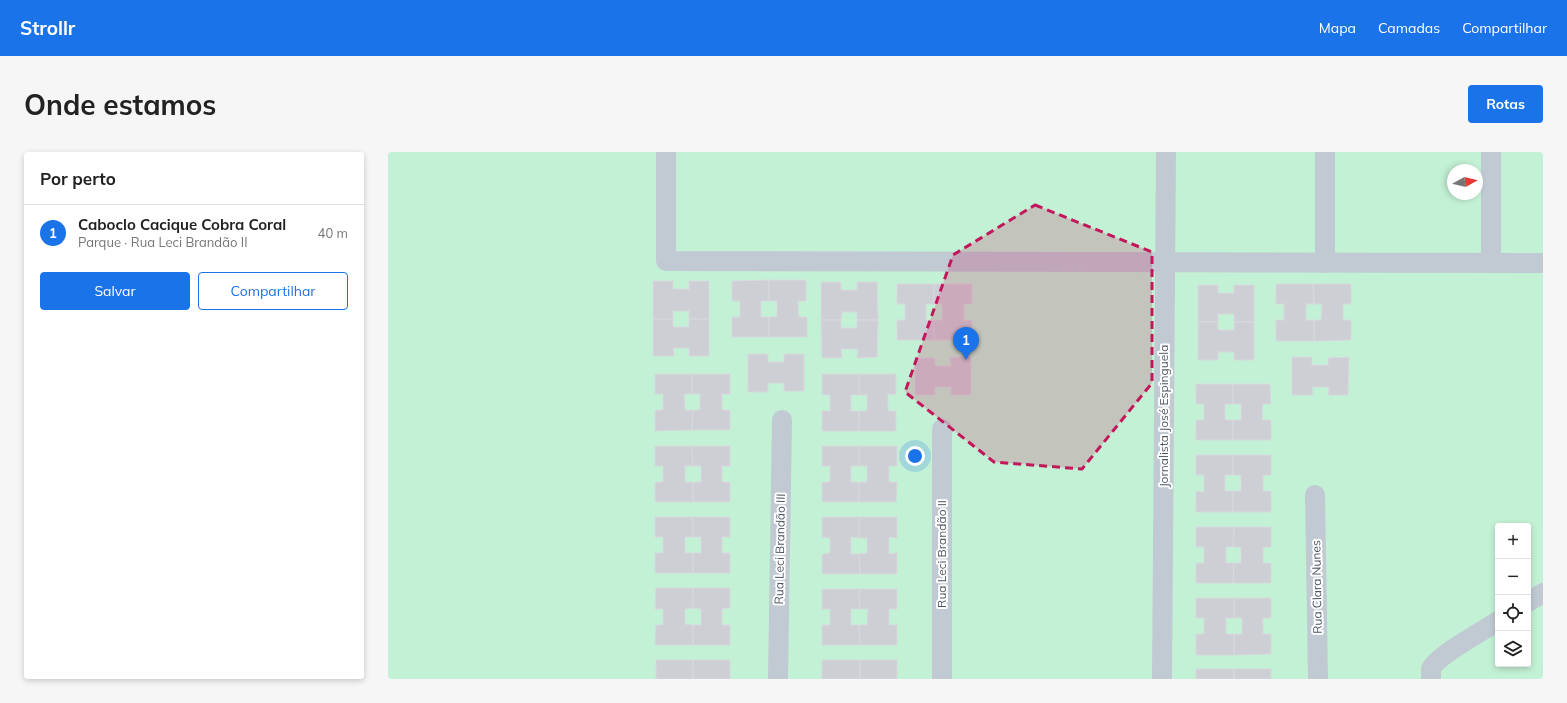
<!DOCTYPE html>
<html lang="pt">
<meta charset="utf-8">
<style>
:root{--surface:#fff;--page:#f6f6f6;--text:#222;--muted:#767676;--line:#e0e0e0;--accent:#1a73e8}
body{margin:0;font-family:Mulish,sans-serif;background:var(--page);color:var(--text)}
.controls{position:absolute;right:12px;bottom:12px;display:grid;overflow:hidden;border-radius:4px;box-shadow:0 2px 6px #0003}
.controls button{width:36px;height:36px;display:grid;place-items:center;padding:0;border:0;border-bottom:1px solid var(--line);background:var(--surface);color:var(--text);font:20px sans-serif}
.compass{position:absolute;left:1059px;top:12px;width:36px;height:36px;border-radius:50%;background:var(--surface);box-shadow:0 2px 6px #0003;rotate:82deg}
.you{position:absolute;left:527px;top:304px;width:14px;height:14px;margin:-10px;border:3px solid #fff;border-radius:50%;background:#1a73e8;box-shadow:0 0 0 6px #1a73e833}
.badge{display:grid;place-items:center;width:26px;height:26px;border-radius:50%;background:var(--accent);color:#fff;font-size:13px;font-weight:700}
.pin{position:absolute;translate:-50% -33px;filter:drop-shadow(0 1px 2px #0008)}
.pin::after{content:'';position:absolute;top:21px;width:14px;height:12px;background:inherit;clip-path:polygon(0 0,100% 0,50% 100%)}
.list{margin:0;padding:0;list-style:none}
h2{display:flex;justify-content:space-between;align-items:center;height:52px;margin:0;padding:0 16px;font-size:17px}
h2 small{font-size:13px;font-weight:400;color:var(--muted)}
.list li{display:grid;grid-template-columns:26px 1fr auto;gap:12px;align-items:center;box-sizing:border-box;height:56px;padding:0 16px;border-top:1px solid var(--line)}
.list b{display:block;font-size:15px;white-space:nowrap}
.list p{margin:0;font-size:13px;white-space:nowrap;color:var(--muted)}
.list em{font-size:13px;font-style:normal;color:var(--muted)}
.actions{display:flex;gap:8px;padding:12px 16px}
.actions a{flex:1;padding:9px 0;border:1px solid var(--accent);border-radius:4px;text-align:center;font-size:14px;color:var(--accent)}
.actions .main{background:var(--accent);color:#fff}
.icon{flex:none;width:22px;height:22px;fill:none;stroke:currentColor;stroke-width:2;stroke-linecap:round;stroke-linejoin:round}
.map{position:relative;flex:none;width:1155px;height:527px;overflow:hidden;border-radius:4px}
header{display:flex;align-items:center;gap:24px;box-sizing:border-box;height:56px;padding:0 20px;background:var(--accent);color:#fff}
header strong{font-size:19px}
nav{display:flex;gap:22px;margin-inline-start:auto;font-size:14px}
.intro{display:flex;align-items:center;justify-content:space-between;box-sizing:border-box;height:96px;padding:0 24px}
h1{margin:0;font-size:28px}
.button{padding:10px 18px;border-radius:4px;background:var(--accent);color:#fff;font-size:14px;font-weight:700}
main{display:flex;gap:24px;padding:0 24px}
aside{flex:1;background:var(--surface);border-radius:4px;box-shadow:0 2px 6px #0003}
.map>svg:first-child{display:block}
.green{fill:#c3f1d5;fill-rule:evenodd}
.building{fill:#cdcfd5;stroke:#d7d9de}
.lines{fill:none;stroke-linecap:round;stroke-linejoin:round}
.minor{stroke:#c1cad2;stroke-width:20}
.marked{fill:#c2185b;fill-opacity:0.2;stroke:#c2185b;stroke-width:3;stroke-dasharray:8 5;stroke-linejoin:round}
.labels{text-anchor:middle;stroke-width:4;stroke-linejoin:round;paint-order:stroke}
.street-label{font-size:12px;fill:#4a5661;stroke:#fff}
</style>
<header>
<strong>Strollr</strong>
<nav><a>Mapa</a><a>Camadas</a><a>Compartilhar</a></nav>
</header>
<div class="intro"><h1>Onde estamos</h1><a class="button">Rotas</a></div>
<main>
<aside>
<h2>Por perto<small></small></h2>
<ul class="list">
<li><span class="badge">1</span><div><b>Caboclo Cacique Cobra Coral</b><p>Parque · Rua Leci Brandão II</p></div><em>40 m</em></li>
</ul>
<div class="actions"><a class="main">Salvar</a><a>Compartilhar</a></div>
</aside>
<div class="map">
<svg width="1155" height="527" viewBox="0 0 1155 527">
<rect width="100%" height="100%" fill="#f5f3f3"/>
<path class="green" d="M0,0H1155V527H0ZM1065,18H1089V42H1065ZM1110,374H1140V512H1110Z"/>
<g class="building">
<path d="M381,128V149H373V165H381V185H344V165H352V149H344V129Z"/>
<path d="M381,128H418V149H410L411,165H419V185H381V165H389V149H381Z"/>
<path d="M265,129H285V137H301V129H321V167H301V159H285V167H265Z"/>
<path d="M433,130H453V138H469V130H489L490,168H469V160H454L453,168H433Z"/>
<path d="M509,132H546V152H538V168H546V188H509V168H517V152H509Z"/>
<path d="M546,132H584V152H576V168H584V188H546V168H554V152H546Z"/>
<path d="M888,132H925L926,152H918V168H926V189H888V168H896V152H888Z"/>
<path d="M925,132H963V152H955V168H963V188L926,189V168H933L934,152H926Z"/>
<path d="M810,133H830V141H846V133H866V170H846V162H830V170H810Z"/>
<path d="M265,167H285V175H301V167H321V204H301V196H285L286,204H265Z"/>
<path d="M433,168H453V176H469V168H490L489,205L469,206L470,197H453L454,206H434Z"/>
<path d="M810,170H830V178H846V170H866V208H846V200H830V208H810Z"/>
<path d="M360,202H380V210H396V202H416V239H396V231H380V240H360Z"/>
<path d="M562,205H583V243H563V235H547V243H527V206H547V214H563Z"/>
<path d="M904,205H924V213H940V206L961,205L960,243H940L941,235H924L925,243H904Z"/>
<path d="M267,222H304V242H296L297,258H305L304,278L267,279V258H275V242H267Z"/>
<path d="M304,222H342V242H334V258H342V278H304L305,258H312V242H304Z"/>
<path d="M434,222H471V243H463V259H471V279H434V259H442V243H434Z"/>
<path d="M471,222H508V243L500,242V259H508V279H471V259H479V243H471Z"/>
<path d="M808,232H845V252H837V268H845V288H808V268H816V252H808Z"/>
<path d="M845,232H882L883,252H875L874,268H883V288H845V268H853V252H845Z"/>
<path d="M267,294H304L305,314H297V330H305V350H267V330H275V314H267Z"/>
<path d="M304,294H342V314H334V330H342V350H305V330H313V314H305Z"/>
<path d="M434,294H471V314H463V330H471V350H434V330H442V314H434Z"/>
<path d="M471,294H509V314H501V330H509L508,350H471V330H479V314H471Z"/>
<path d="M808,303H845V323H837V339H845V360H808V339L816,340V323H808Z"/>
<path d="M845,303H883V323H875V339H883V360H845V339H853V323H845Z"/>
<path d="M267,365H305V385H297V401H305V421H267V401H275V385H267Z"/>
<path d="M305,365H342V385H334V401H342V421H305V401H313V385H305Z"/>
<path d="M434,365H471V386L463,385V402H471L472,422H434V402L442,401V386L434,385Z"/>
<path d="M471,365H509V386L501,385V402L509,401V422H472L471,402L479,401V386H471Z"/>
<path d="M808,375H846L845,395H838V411H846L845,431H808V411H816V395H808Z"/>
<path d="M846,375H883V395H875V411H883V431H845L846,411H853V395H845Z"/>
<path d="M268,436H305V456L297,457V472L305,473V493H267L268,473H275V457H267Z"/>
<path d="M305,436H342V456L334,457V473H342V493H305V473H313V457L305,456Z"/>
<path d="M434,437H471L472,457H463V473H471L472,493H434V473H442V457H434Z"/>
<path d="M471,437H509V457H501V473H509V493H472L471,473H479L480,457H472Z"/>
<path d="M808,446H846V466H838V482H846V503H808V482H816V466H808Z"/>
<path d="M846,446H883V466H875V482H883V502L846,503V482H854V466H846Z"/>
<rect x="268" y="508" width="37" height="19"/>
<rect x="305" y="508" width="37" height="19"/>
<rect x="434" y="508" width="38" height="19"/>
<rect x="472" y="508" width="37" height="19"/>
<rect x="808" y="517" width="38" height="10"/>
<rect x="846" y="517" width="37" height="10"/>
</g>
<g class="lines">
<g class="minor">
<path d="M278,0V109L1155,111"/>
<path d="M937,0V111"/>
<path d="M1103,0V111"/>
<path d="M554,277V527"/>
<path d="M927,343L930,527"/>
<path d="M1140,450L1155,441"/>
<path d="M390,527L394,268"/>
<path d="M774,527L778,0"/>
<path d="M1043,527C1043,524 1043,520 1043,517C1048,504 1097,478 1110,469"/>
</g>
</g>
<path class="marked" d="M647,53L764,100V231L694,317L606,310L517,240L565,103Z"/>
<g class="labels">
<g class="street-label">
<text transform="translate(776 264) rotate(-90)" y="4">Jornalista José Espinguela</text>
<text transform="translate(392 397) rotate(-89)" y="4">Rua Leci Brandão III</text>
<text transform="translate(554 402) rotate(-90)" y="4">Rua Leci Brandão II</text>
<text transform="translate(929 435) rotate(-91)" y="4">Rua Clara Nunes</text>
</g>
</g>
</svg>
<div class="controls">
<button>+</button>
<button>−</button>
<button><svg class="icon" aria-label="locate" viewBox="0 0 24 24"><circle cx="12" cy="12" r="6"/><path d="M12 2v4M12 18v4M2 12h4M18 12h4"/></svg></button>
<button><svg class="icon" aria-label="layers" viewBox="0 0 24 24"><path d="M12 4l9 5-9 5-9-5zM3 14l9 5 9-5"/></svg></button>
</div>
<svg class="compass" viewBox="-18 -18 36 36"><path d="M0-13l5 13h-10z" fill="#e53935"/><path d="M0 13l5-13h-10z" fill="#767676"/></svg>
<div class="you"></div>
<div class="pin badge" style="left:578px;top:208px">1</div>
</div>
</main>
